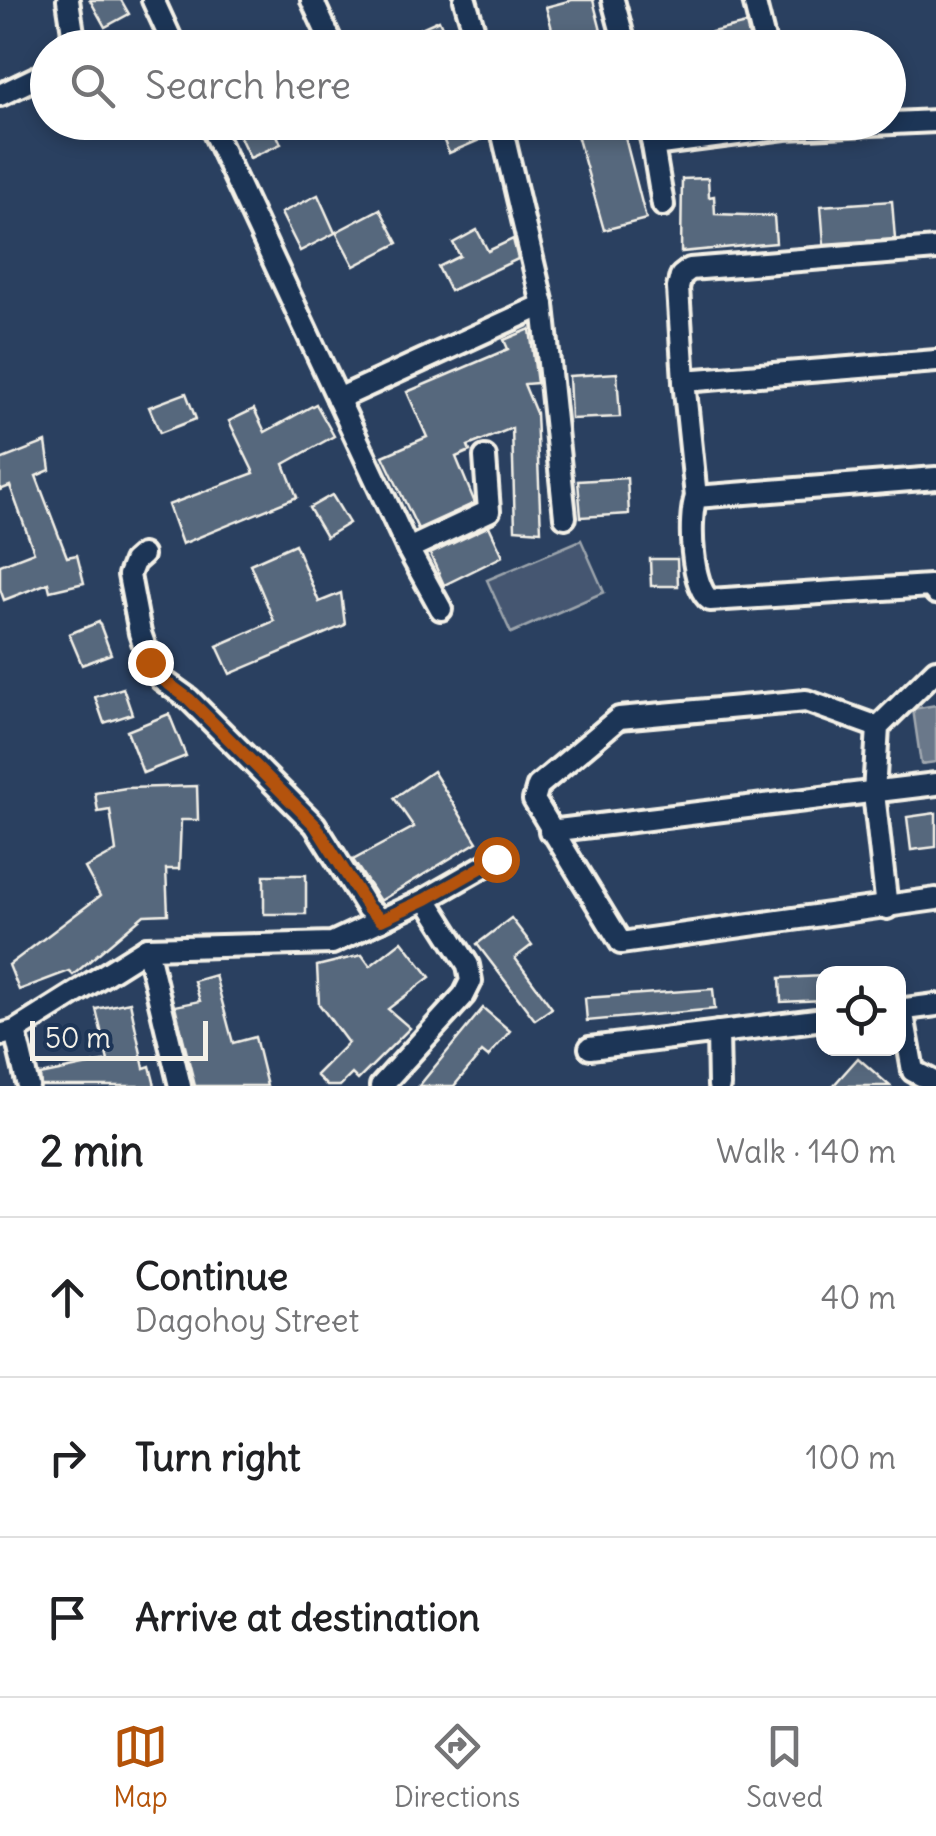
<!DOCTYPE html>
<meta charset="utf-8">
<style>
:root{--surface:#fff;--page:#f6f6f6;--text:#202124;--muted:#757577;--line:#e0e0e0;--accent:#b45309}
body{margin:0;font-family:Delius,sans-serif;background:var(--page);color:var(--text)}
.controls{position:absolute;right:30px;bottom:30px;display:grid;overflow:hidden;border-radius:20px;box-shadow:0 5px 15px #0003}
.controls button{width:90px;height:90px;display:grid;place-items:center;padding:0;border:0;border-bottom:2px solid var(--line);background:var(--surface);color:var(--text);font:50px sans-serif}
.scale{position:absolute;left:30px;bottom:25px;width:178px;box-sizing:border-box;padding-left:10px;border:5px solid #f4f1e8;border-top:0;font-size:28px;line-height:35px;white-space:nowrap;color:#f4f1e8;-webkit-text-stroke:8px #1d3557;paint-order:stroke}
.stop{position:absolute;width:30px;height:30px;margin:-22px;border:8px solid #b45309;border-radius:50%;background:#fff}
.stop.end{background:#b45309;border-color:#fff;box-shadow:0 2px 10px #0008}
.list{margin:0;padding:0;list-style:none}
h2{display:flex;justify-content:space-between;align-items:center;height:130px;margin:0;padding:0 40px;font-size:42px}
h2 small{font-size:32px;font-weight:400;color:var(--muted)}
.list li{display:grid;grid-template-columns:65px 1fr auto;gap:30px;align-items:center;box-sizing:border-box;height:160px;padding:0 40px;border-top:2px solid var(--line)}
.list b{display:block;font-size:38px;white-space:nowrap}
.list p{margin:0;font-size:32px;white-space:nowrap;color:var(--muted)}
.list em{font-size:32px;font-style:normal;color:var(--muted)}
.icon{flex:none;width:55px;height:55px;fill:none;stroke:currentColor;stroke-width:2;stroke-linecap:round;stroke-linejoin:round}
.map{position:relative;flex:none;width:936px;height:1086px;overflow:hidden}
.search{position:absolute;background:var(--surface);box-shadow:0 5px 15px #0003;left:30px;right:30px;top:30px;height:110px;display:flex;align-items:center;gap:25px;box-sizing:border-box;padding:0 35px;border-radius:55px;color:var(--muted);font-size:38px}
.sheet{height:610px;background:var(--surface)}
nav{display:flex;justify-content:space-around;align-items:center;box-sizing:border-box;height:140px;border-top:2px solid var(--line);background:var(--surface);font-size:28px;color:var(--muted)}
nav a{display:grid;justify-items:center;gap:5px}
nav .on{color:var(--accent)}
.map>svg:first-child{display:block}
.green{fill:#445771;stroke:#9ca4ac;stroke-width:2.5}
.water{fill:#6a788a;stroke:#a1a8b0;stroke-width:2.5}
.building{fill:#56677d;stroke:#f4f1e8;stroke-width:2.5}
.lines{fill:none;stroke-linecap:round;stroke-linejoin:round}
.minor-casing{stroke:#f4f1e8;stroke-width:28}
.minor{stroke:#1d3557;stroke-width:20}
.route{stroke:#b45309;stroke-width:12}
</style>
<div class="map">
<svg width="936" height="1086" viewBox="0 0 936 1086">
<rect width="100%" height="100%" fill="#2a4060"/>
<filter id="ink" filterUnits="userSpaceOnUse"><feTurbulence type="fractalNoise" baseFrequency=".01" numOctaves="2"/><feDisplacementMap in="SourceGraphic" scale="20" xChannelSelector="R" yChannelSelector="G"/><feConvolveMatrix kernelMatrix="1 2 1 2 8 2 1 2 1" color-interpolation-filters="sRGB"/></filter>
<g filter="url(#ink)">
<path class="green" d="M581,540L604,592L511,633L487,580Z"/>
<path class="water" d="M936,705V762L921,764L913,709Z"/>
<g class="building">
<path d="M90,0H121L129,14L105,27Z"/>
<path d="M572,0H593L601,31L556,44L546,7Z"/>
<path d="M439,20L451,48H377Z"/>
<path d="M746,24L752,48H679L678,40Z"/>
<path d="M266,122H271L281,144L250,158L239,135Z"/>
<path d="M436,122H487L489,136L449,153Z"/>
<path d="M601,122H621L646,219L604,230L575,128Z"/>
<path d="M708,178L709,197L714,196L715,214L774,216L776,243L681,252L682,179Z"/>
<path d="M318,195L335,233L300,251L281,213Z"/>
<path d="M892,201L895,239L824,244L821,206Z"/>
<path d="M380,209L398,243L354,266L336,232Z"/>
<path d="M477,230L488,251L513,239L518,259L450,291L438,267L460,256L453,243Z"/>
<path d="M530,329L537,383L524,384L536,413L541,531L515,529L512,428L468,446L470,451L456,457L475,503L418,529L383,456L427,437L407,392L508,349L504,340Z"/>
<path d="M617,373L620,417L571,419L569,376Z"/>
<path d="M186,393L196,419L160,433L149,407Z"/>
<path d="M316,404L334,436L284,464L297,497L182,544L168,505L254,473L229,421L254,409L265,432Z"/>
<path d="M46,442L50,470L36,476L67,557L77,555L84,583L50,591L48,583L4,600L0,589V565L34,552L10,486L0,490V460Z"/>
<path d="M627,478L629,514L581,517L578,481Z"/>
<path d="M332,495L349,523L326,537L309,508Z"/>
<path d="M489,526L503,556L444,585L430,554Z"/>
<path d="M295,544L319,602L341,593L345,625L230,674L217,646L274,621L250,564Z"/>
<path d="M650,559H677L678,586H651Z"/>
<path d="M99,622L111,654L82,665L69,634Z"/>
<path d="M123,688L132,714L104,723L95,697Z"/>
<path d="M169,714L186,756L143,773L127,731Z"/>
<path d="M433,771L477,842L380,901L353,860L414,827L394,798Z"/>
<path d="M197,786L198,820H181L179,869H166L168,914L144,915L73,975L69,971L19,990L9,965L100,896L85,868L116,851L110,810L98,812L95,793L126,788Z"/>
<path d="M936,813V847L911,850L907,817Z"/>
<rect x="264" y="875" width="42" height="39"/>
<path d="M511,918L532,945L515,958L552,1008L535,1020L477,944Z"/>
<path d="M402,941L430,977L388,1009L410,1028L358,1080L352,1074L340,1086H327L316,1075L348,1043L319,1004L317,966L362,955L370,966Z"/>
<path d="M215,975L233,1043L255,1037L267,1086H195L175,1006L200,1001L194,981Z"/>
<path d="M824,976V1000L781,1002L780,978Z"/>
<path d="M713,989L715,1009L587,1021L585,998Z"/>
<path d="M130,1002L144,1068L150,1066L155,1086H41L40,1075L108,1061L96,1009Z"/>
<path d="M483,1008L510,1031L488,1057L482,1052L454,1086H419Z"/>
<path d="M858,1058L890,1086H833Z"/>
</g>
<g class="lines">
<defs>
<g id="minor">
<path d="M153,0L175,48"/>
<path d="M312,0L334,48"/>
<path d="M465,0L479,48"/>
<path d="M613,0L626,48"/>
<path d="M754,0L766,48"/>
<path d="M67,48L73,33L68,0"/>
<path d="M0,95L48,72"/>
<path d="M209,122L408,549L489,511L485,457"/>
<path d="M500,122L543,305L565,517"/>
<path d="M647,122L653,145L785,128L936,121"/>
<path d="M653,145L663,205"/>
<path d="M936,249L690,269L681,276L678,288L684,381L936,361"/>
<path d="M684,381L696,497"/>
<path d="M338,399L543,305"/>
<path d="M936,478L696,497C688,518 691,587 710,600L930,586L936,593"/>
<path d="M408,549L441,609"/>
<path d="M142,555L134,562L129,575L140,633L150,662L161,679L189,699L315,825L367,908L381,920"/>
<path d="M878,727L806,701L619,718L538,786L534,800L621,943L936,899"/>
<path d="M550,831L936,784"/>
<path d="M887,908L874,793L878,727L936,670"/>
<path d="M147,948L180,1086"/>
<path d="M902,1009L913,1071L936,1083"/>
<path d="M898,1010L936,1005"/>
<path d="M15,1031L28,1086"/>
<path d="M718,1032L719,1086"/>
<path d="M0,1035L15,1031L147,948L332,943L426,899L496,859"/>
<path d="M590,1048L824,1019"/>
<path d="M381,1086L464,995L471,981L468,965L426,899"/>
</g>
</defs>
<use href="#minor" class="minor-casing"/>
<use href="#minor" class="minor"/>
</g>
</g>
<g class="lines" filter="url(#ink)">
<path class="route" d="M150,662L162,679L189,699L315,825L368,908L381,920L426,899L496,859"/>
</g>
</svg>
<div class="controls">
<button><svg class="icon" aria-label="locate" viewBox="0 0 24 24"><circle cx="12" cy="12" r="6"/><path d="M12 2v4M12 18v4M2 12h4M18 12h4"/></svg></button>
</div>
<div class="scale">50 m</div>
<div class="stop" style="left:496px;top:859px"></div>
<div class="stop end" style="left:150px;top:662px"></div>
<div class="search"><svg class="icon" aria-label="search" viewBox="0 0 24 24"><circle cx="10" cy="10" r="6"/><path d="M15 15l6 6"/></svg>Search here</div>
</div>
<section class="sheet">
<h2>2 min<small>Walk · 140 m</small></h2>
<ul class="list">
<li><svg class="icon" aria-label="ahead" viewBox="0 0 24 24"><path d="M12 20V5M6 11l6-6 6 6"/></svg><div><b>Continue</b><p>Dagohoy Street</p></div><em>40 m</em></li>
<li><svg class="icon" aria-label="right" viewBox="0 0 24 24"><path d="M7 20v-9h11M14 6l5 5-5 5"/></svg><div><b>Turn right</b></div><em>100 m</em></li>
<li><svg class="icon" aria-label="arrive" viewBox="0 0 24 24"><path d="M6 21V4h12l-3 4 3 4H6"/></svg><div><b>Arrive at destination</b></div></li>
</ul>
</section>
<nav>
<a class="on"><svg class="icon" aria-label="map" viewBox="0 0 24 24"><path d="M3 6l6-2 6 2 6-2v14l-6 2-6-2-6 2zM9 4v14M15 6v14"/></svg>Map</a>
<a><svg class="icon" aria-label="directions" viewBox="0 0 24 24"><path d="M12 3l9 9-9 9-9-9zM9 14v-3h6M13 9l2 2-2 2"/></svg>Directions</a>
<a><svg class="icon" aria-label="saved" viewBox="0 0 24 24"><path d="M7 4h10v16l-5-4-5 4z"/></svg>Saved</a>
</nav>
